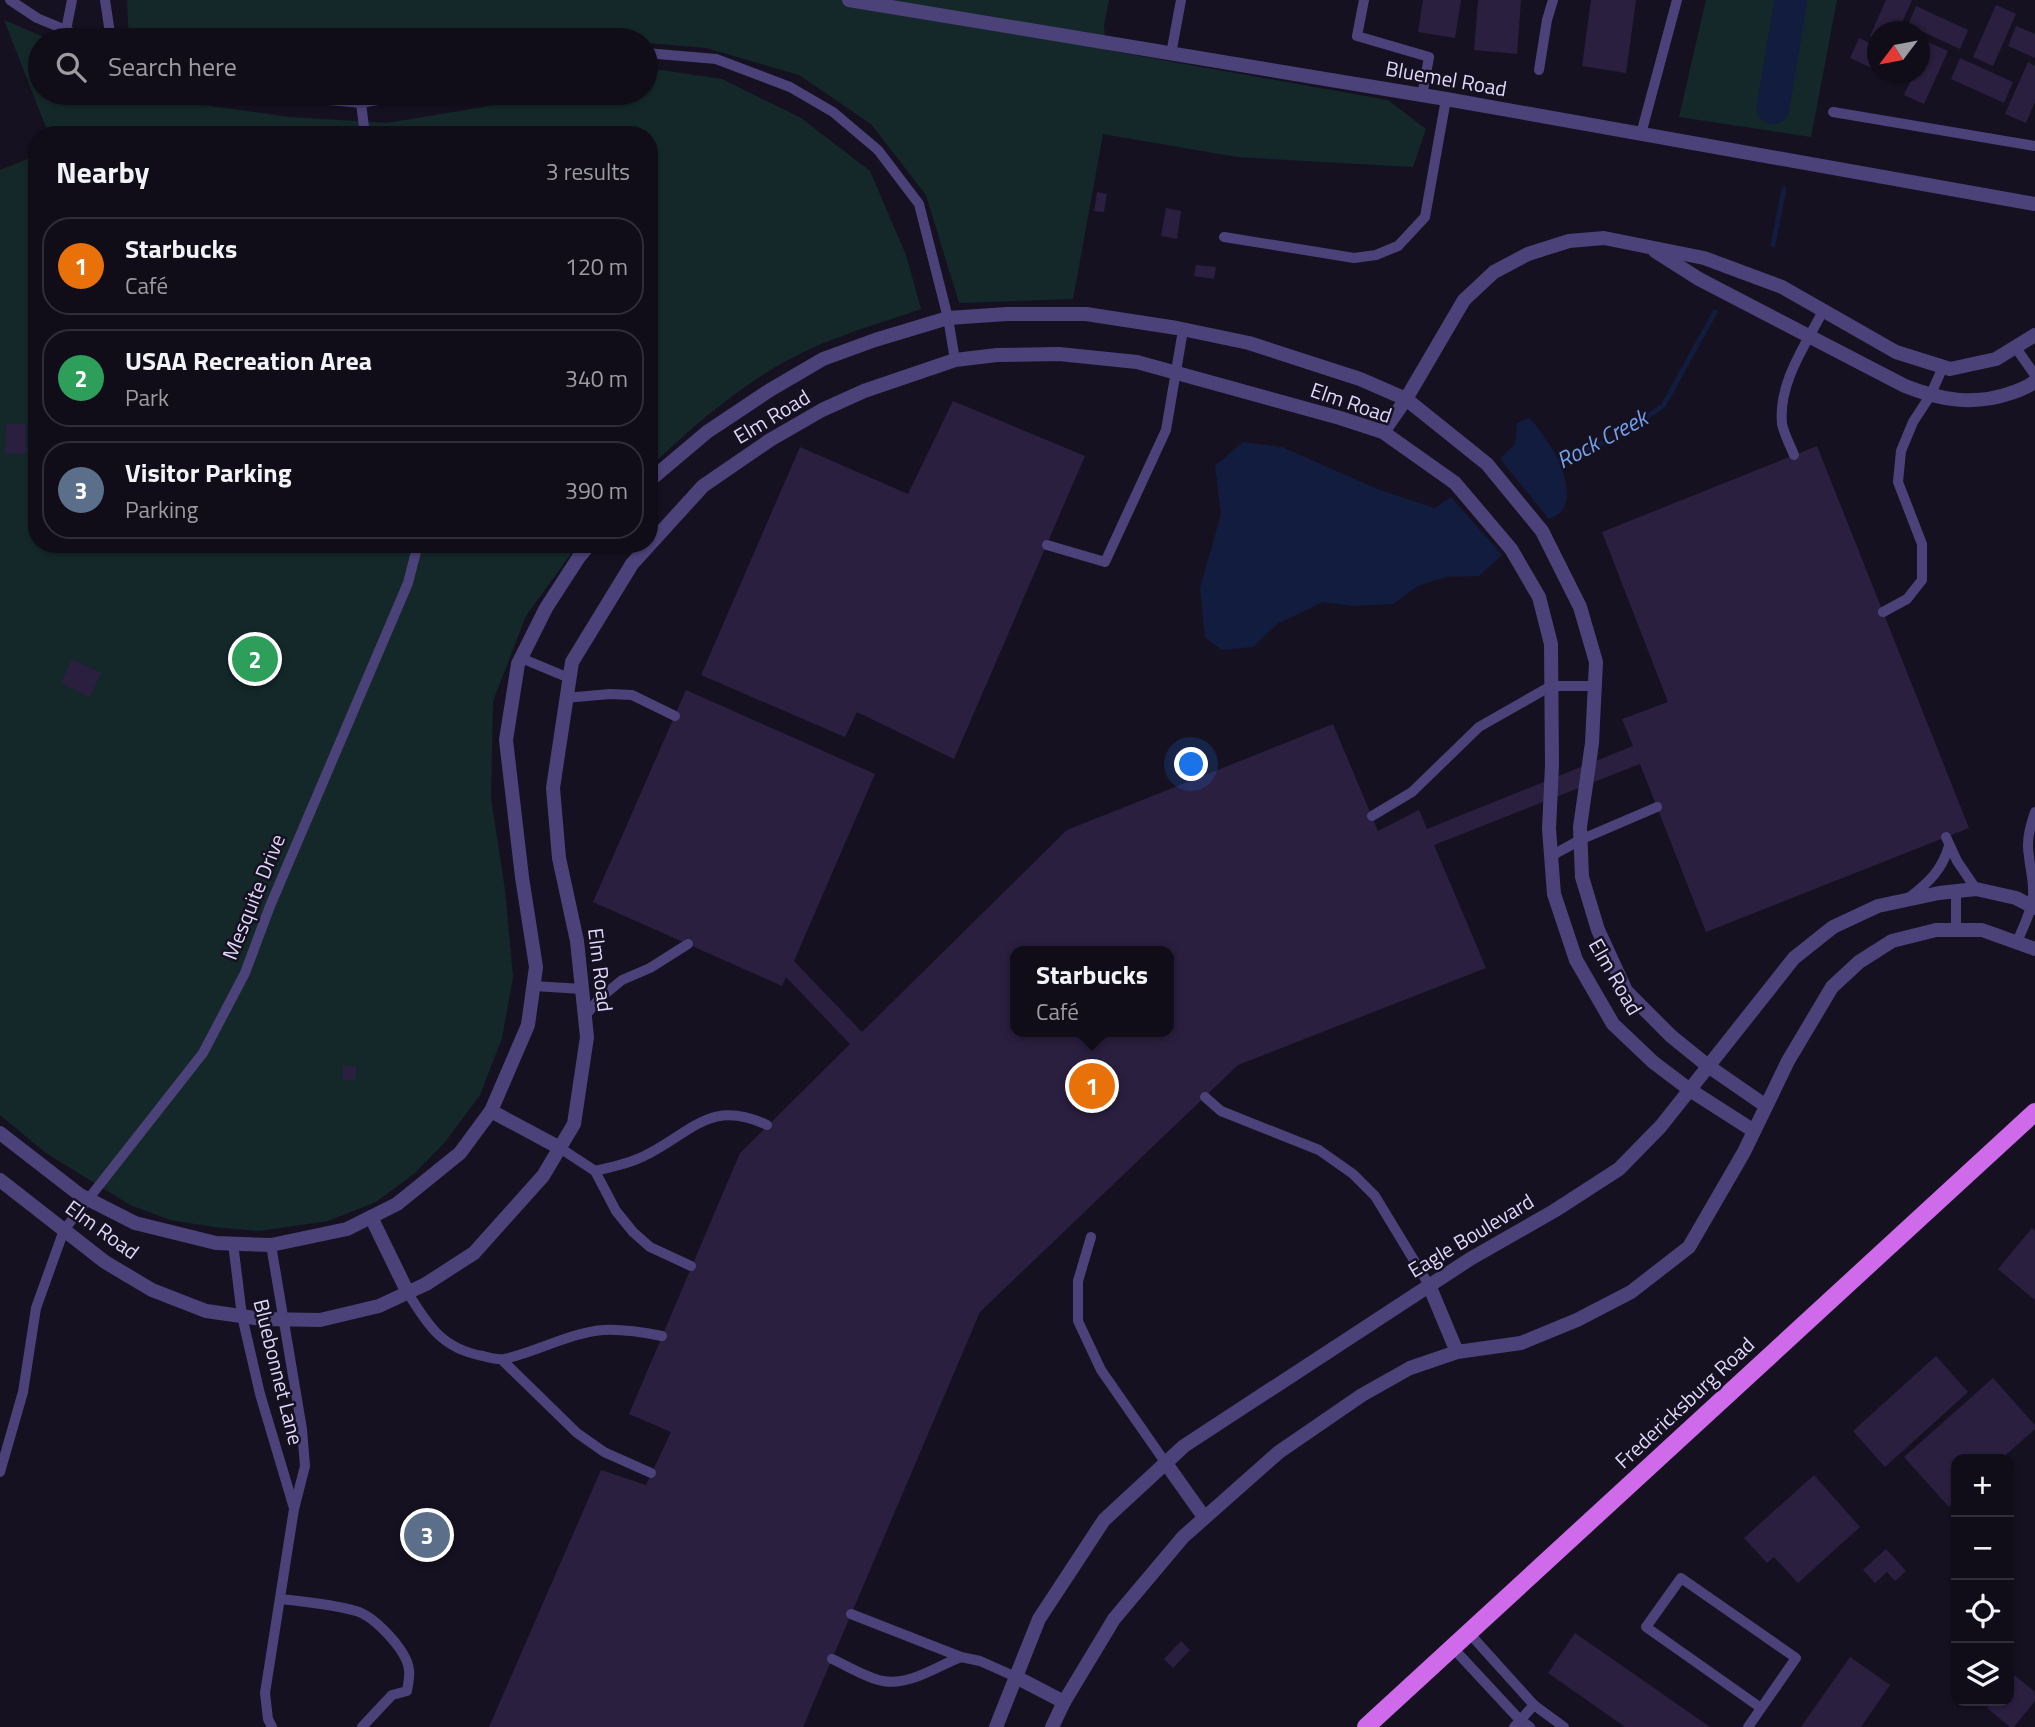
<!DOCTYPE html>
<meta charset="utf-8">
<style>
:root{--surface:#100d19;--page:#1e1b26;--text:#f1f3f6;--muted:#9c9ca2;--line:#302d38;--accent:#1eaede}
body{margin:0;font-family:"Titillium Web",sans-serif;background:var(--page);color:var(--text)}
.controls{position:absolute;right:21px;bottom:21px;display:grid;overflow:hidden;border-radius:14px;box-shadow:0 2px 5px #0004}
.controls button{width:63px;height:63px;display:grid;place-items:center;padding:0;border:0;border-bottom:2px solid var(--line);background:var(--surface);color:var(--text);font:35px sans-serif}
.compass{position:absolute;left:1867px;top:21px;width:63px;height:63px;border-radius:50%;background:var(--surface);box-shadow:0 2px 5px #0004;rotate:238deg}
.you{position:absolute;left:1192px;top:765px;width:24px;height:24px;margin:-18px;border:5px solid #fff;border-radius:50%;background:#1a73e8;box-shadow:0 0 0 10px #1a73e833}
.badge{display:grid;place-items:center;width:46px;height:46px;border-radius:50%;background:var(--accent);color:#fff;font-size:23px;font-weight:700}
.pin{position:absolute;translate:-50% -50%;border:4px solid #fff;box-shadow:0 2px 7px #0006}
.popup{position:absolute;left:1010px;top:946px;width:164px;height:91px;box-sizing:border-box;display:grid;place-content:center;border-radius:14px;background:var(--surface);filter:drop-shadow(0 2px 5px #0005);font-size:23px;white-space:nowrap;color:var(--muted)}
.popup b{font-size:26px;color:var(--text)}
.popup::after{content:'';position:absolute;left:50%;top:100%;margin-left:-14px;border:14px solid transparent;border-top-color:var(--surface)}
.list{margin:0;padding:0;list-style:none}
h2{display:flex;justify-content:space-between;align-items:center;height:91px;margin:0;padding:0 28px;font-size:30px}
h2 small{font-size:23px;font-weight:400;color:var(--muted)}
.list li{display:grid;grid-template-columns:46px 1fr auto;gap:21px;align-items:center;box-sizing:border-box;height:98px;margin:0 14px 14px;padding:0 14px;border:2px solid var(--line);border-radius:28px}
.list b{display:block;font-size:26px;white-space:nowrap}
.list p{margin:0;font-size:23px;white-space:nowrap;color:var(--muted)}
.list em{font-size:23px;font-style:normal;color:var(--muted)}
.icon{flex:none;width:38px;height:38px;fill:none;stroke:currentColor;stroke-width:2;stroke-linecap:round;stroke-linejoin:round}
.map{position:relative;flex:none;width:2035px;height:1727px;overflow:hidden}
.search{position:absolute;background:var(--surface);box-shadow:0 2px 5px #0004;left:28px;top:28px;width:630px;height:77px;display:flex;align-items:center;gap:18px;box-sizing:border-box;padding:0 24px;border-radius:38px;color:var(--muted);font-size:26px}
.panel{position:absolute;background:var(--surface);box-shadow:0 2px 5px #0004;left:28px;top:126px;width:630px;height:427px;border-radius:28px}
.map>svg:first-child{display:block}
.green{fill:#14282a}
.water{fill:#121c3e}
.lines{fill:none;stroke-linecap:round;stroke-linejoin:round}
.stream{stroke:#121c3e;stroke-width:5}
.river{stroke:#121c3e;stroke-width:33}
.building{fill:#2a1f3f;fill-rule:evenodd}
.lane{stroke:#4c427a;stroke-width:10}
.street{stroke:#4c427a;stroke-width:14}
.primary{stroke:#cf6beb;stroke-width:18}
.labels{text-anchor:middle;stroke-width:5;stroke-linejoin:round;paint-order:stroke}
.street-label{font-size:21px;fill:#dfd6f9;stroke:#161121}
.water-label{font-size:23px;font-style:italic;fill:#71a1ec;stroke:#161121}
</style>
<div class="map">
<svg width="2035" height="1727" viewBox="0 0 2035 1727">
<rect width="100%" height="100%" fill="#161121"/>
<g class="green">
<path d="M127,0H1109L1104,25L1106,50L1388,100L1426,129L1413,167L1237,157L1103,134L1073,299L959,303L926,195L871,124L799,75L706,48L646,43V40H129Z"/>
<path d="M1706,0H1837L1811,137L1679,117Z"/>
<path d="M4,20L51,40H40V93H168L190,103L289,117L387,123L537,98L557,93H646L647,68L722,79L801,118L870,171L906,255L921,309C887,321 852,331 819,345C757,371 697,421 649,468V135H49Z"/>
<path d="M37,155V544H578L526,616L493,701L491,798L505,890L513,977L502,1038L480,1095L445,1142L415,1173L376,1202L328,1221L259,1231L214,1227L170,1220L130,1205L46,1153L0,1115V170Z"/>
</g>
<g class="water">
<path d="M1529,418C1547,436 1578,483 1563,509C1560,514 1554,517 1549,519L1500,459L1515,444L1517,423Z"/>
<path d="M1243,442L1282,447L1377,489L1435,508L1451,497L1502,555L1479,576L1446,577L1418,586L1393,604L1353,606L1323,602L1277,624L1253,647L1222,650L1205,638L1200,588L1221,514L1215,466Z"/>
</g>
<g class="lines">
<g class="stream">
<path d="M1773,245L1784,189"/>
<path d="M1553,463L1615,438L1663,406L1715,312"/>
</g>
<path class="river" d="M1773,108L1791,0"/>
</g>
<g class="building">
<path d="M1423,0H1461L1455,38L1418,32Z"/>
<path d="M1478,0H1521L1517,54L1474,50Z"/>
<path d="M1591,0H1636L1626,73L1582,66Z"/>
<path d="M1886,0H1912L1898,32H1878V39L1870,36Z"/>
<path d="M1996,5L2016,14L1993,66L1973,57Z"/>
<path d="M1916,6L1968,30L1960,49L1908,25Z"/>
<path d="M2016,26L2035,34V58L2008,46Z"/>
<path d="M1859,38L1878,47V71L1850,58Z"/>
<path d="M1928,42L1948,51L1924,104L1904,95L1914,74H1920V61Z"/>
<path d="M1960,58L2013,82L2004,103L1951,79Z"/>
<path d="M2028,62L2035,66V102L2026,123L2005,114Z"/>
<path d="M1883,74H1908L1904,83Z"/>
<path d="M1097,192L1107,194L1104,212L1094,211Z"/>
<path d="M1166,208L1181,211L1177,239L1161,236Z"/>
<path d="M1196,265L1216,267L1214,279L1194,276Z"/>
<path d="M953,401L1085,456L954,759L857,712L845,737L701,675L800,447L908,494Z"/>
<path d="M6,424H26V454L5,453Z"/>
<path d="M1817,446L1969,828L1706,932L1640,764L1434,845L1486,968L1238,1065L980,1312L803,1727H489L601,1470L646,1485L671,1432L629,1414L740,1153L850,1044L786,977L782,986L593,902L686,690L875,774L794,961L862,1032L1067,830L1333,724L1378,831L1419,810L1427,829L1633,746L1622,719L1668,702L1602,532ZM1015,951H1169V1032H1015Z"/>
<path d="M72,659L101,673L90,697L61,683Z"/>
<rect x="343" y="1066" width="13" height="14"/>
<path d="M2032,1228L2035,1231V1300L1998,1269Z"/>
<path d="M1936,1356L1968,1392L1885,1467L1853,1431Z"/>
<path d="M1993,1378L2035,1425V1429L2001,1459H1956V1500L1949,1507L1904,1457Z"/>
<path d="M1814,1475L1860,1527L1798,1583L1774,1557L1767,1563L1744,1538Z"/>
<path d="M1886,1549L1906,1571L1895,1581L1887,1572L1875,1583L1863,1570Z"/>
<path d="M1575,1633L1710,1727H1625L1548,1673Z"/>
<path d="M1181,1641L1190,1650L1173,1668L1164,1659Z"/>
<path d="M1850,1657L1890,1685L1861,1727H1801Z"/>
<path d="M2014,1675L2035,1692V1701L2014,1727H2010L1987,1708L1993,1701H2009V1682Z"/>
</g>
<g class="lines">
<g class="lane">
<path d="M10,0L37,18L90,40"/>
<path d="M105,0L111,40"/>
<path d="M1364,0L1357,36L1429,57L1422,96"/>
<path d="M66,30L72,0"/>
<path d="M646,53L716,59L790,87L833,112L878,150L919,204L948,318L955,360"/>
<path d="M1171,54L1181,0"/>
<path d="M1539,70L1547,20L1553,0"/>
<path d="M256,93L361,103L417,93"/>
<path d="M361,103L365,135"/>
<path d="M1833,112L2035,146"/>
<path d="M1641,134L1677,0"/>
<path d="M1224,237L1354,258L1376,255L1398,246L1425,217L1446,99"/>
<path d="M2016,348L2035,375"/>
<path d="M1794,455C1790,445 1784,434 1782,424C1778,383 1805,346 1823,311"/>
<path d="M1047,545L1105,562L1166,430L1183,330"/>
<path d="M1883,612L1907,599L1922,580V544L1898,482L1901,451L1913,422L1930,396L1943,367"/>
<path d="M521,658L569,678"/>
<path d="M565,698L610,694L632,695L675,716"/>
<path d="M1372,816L1412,792L1479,727L1551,686H1595"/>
<path d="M1946,837L1957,861L1976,889"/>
<path d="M1551,856L1580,840L1657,807"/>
<path d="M1956,890V929"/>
<path d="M1910,897C1929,882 1942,870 1949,846"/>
<path d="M2017,942C2023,927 2032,911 2033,895C2034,881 2030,869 2029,856C2026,841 2030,827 2035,812"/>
<path d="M534,986L582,989"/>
<path d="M585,1016L599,999L622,980L650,968L688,944"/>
<path d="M1205,1097L1221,1111L1319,1150L1353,1174L1375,1196L1429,1285"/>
<path d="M560,1148L595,1171L616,1211L633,1232L650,1247L691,1266"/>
<path d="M595,1171C612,1167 632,1163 648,1154C694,1130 712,1099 767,1125"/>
<path d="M1091,1237L1078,1281V1321L1101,1370L1165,1462"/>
<path d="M233,1243L242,1316L260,1394L294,1508"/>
<path d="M271,1245L302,1429L305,1466L294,1509L265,1693L268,1719L272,1727"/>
<path d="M408,1293C428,1326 443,1349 483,1356C490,1358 498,1360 504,1359C537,1352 568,1333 603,1330C623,1329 642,1332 662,1336"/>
<path d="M502,1360L577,1433L604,1452L651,1473"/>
<path d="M0,1472L23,1392L36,1308L64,1230L203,1053L245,973L270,906L408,583L418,544"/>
<path d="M281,1599C306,1602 332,1604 356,1611C374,1616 407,1650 409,1670C410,1676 408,1685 407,1691L392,1695L362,1727"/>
<path d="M851,1614L961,1657L980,1661L1016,1677"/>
<path d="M1469,1633L1534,1705L1564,1727"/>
<path d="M1453,1648L1519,1719L1530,1727"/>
<path d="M832,1659C848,1666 866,1678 883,1681C910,1686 937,1666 961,1657"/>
<path d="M1514,1727L1534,1705"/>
<path d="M1748,1727L1796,1658L1681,1578L1646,1627L1761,1708"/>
</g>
<g class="street">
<path d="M849,0L1446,99L2035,204"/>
<path d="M1655,251L1699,279L1905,386C1940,400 1974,406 2011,393C2019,390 2028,388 2035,381"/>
<path d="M1383,432L1406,399L1464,300L1494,272L1528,254L1569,241L1604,238L1704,258L1782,287L1896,352L1950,369L1996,359L2035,335"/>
<path d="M649,481L707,432L770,390L823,359L875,340L948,318L1007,314H1086L1177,328L1249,343L1360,379L1406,399L1487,464L1542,531L1580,607L1596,662L1592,743L1580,827L1582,877L1598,930L1626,991L1671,1036L1708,1066L1766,1106"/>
<path d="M491,1111L560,1148"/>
<path d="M0,1133L80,1195L135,1223L216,1243L271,1245L347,1229L397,1204L460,1153L491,1111L528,1025L536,967L522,877L506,740L518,664L546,608L579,557L590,544"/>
<path d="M0,1180L105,1262L152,1290L206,1311L262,1319L320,1320L379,1306L426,1284L474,1253L543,1176L574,1124L587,1037L577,941L559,858L553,788L572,662L632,564L703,486L770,440L822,410L864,391L955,360L997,355L1059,354L1137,362L1340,418L1383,432L1455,483L1511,549L1539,597L1551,644L1552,765L1549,829L1554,894L1576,960L1613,1024L1653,1062L1690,1090L1754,1131"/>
<path d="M371,1217L408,1293"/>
<path d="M1429,1285L1457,1352"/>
<path d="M1165,1462L1204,1517"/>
<path d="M1016,1677L1064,1702"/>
<path d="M996,1727L1039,1619L1104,1520L1184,1446L1470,1259L1554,1211L1619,1169L1661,1126L1794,958L1833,927L1878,906L1939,893L1976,889L2016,898L2035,908"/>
<path d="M1052,1727L1064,1702L1114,1619L1183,1537L1279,1452L1362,1395L1410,1368L1457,1352L1521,1343L1577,1320L1631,1292L1689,1247L1744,1152L1788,1061L1832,987L1859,962L1892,941L1936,930H1982L2035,949"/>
</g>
<path class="primary" d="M1366,1727L2035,1112"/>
</g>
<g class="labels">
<g class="street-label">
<text transform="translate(1446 79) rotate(10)" y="7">Bluemel Road</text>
<text transform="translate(1351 403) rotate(19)" y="7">Elm Road</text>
<text transform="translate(772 417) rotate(-31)" y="7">Elm Road</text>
<text transform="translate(254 897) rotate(-68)" y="7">Mesquite Drive</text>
<text transform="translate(600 970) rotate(83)" y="7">Elm Road</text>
<text transform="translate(1615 977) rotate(60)" y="7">Elm Road</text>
<text transform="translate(102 1230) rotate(36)" y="7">Elm Road</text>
<text transform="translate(1471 1236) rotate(-31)" y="7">Eagle Boulevard</text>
<text transform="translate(278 1372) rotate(76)" y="7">Bluebonnet Lane</text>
<text transform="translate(1685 1403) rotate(-43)" y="7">Fredericksburg Road</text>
</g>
<g class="water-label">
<text transform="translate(1602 439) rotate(-28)" y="8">Rock Creek</text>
</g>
</g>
</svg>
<div class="controls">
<button>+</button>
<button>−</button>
<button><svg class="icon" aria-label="locate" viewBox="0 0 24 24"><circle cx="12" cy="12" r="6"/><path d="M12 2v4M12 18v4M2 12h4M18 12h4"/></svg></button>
<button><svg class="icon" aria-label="layers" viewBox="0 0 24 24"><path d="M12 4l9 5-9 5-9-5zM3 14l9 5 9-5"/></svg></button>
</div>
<svg class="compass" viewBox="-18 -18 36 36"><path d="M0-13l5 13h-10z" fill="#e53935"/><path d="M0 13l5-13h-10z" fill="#9c9ca2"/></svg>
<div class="you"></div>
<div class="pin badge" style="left:1092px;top:1086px;background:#e8710a">1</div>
<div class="popup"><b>Starbucks</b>Café</div>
<div class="pin badge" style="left:255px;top:659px;background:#2e9e5b">2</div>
<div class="pin badge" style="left:427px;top:1535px;background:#5c6f8a">3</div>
<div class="search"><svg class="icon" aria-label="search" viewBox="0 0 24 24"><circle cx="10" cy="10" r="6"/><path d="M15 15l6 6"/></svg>Search here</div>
<section class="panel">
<h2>Nearby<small>3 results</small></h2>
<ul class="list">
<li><span class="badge" style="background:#e8710a">1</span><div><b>Starbucks</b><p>Café</p></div><em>120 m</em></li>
<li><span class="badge" style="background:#2e9e5b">2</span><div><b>USAA Recreation Area</b><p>Park</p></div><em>340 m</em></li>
<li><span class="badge" style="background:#5c6f8a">3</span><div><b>Visitor Parking</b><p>Parking</p></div><em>390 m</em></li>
</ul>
</section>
</div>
